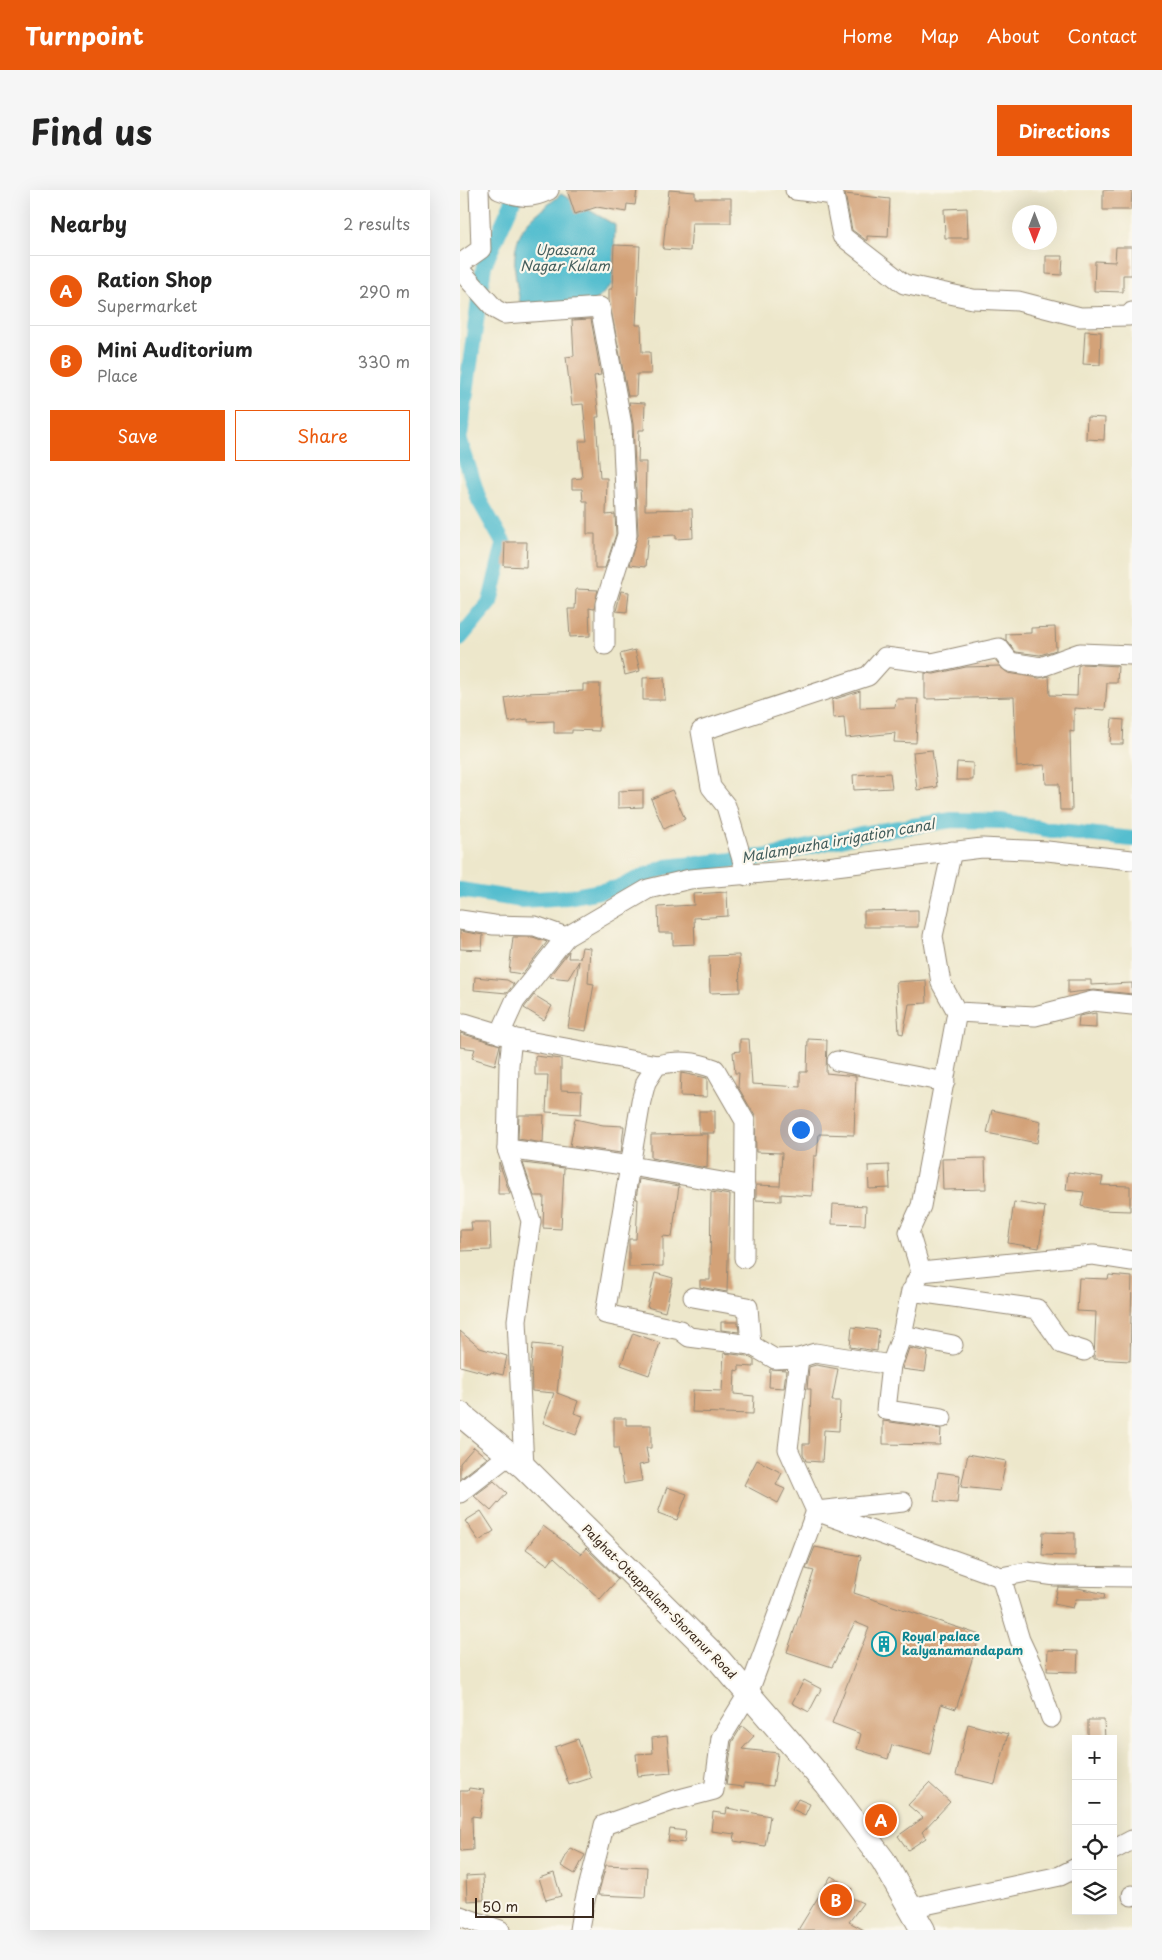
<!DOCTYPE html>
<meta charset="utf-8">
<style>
:root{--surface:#fff;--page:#f6f6f6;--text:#222;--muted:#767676;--line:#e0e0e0;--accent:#ea580c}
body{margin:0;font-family:"Playpen Sans",sans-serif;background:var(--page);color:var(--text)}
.controls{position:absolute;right:15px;bottom:15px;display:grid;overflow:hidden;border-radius:0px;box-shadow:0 5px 20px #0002}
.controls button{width:45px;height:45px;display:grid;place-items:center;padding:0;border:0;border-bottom:1px solid var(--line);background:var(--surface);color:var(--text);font:25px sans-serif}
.compass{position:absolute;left:552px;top:15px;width:45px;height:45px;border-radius:50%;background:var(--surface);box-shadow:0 5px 20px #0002;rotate:180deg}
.scale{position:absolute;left:15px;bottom:12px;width:119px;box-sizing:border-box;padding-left:5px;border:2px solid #3b2a1e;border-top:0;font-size:14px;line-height:18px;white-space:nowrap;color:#3b2a1e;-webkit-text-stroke:4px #fbf7ec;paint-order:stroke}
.you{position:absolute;left:340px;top:939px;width:18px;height:18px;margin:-12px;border:4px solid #fff;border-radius:50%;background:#1a73e8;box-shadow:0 0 0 8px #1a73e833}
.badge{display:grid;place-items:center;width:32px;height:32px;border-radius:50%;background:var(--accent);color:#fff;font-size:16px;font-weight:700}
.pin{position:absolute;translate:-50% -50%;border:2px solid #fff;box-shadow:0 1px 5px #0006}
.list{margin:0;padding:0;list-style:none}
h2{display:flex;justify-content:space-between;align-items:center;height:65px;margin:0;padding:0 20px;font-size:21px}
h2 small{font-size:16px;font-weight:400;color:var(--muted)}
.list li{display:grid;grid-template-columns:32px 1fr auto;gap:15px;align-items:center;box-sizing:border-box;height:70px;padding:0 20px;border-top:1px solid var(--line)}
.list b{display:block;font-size:19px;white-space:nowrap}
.list p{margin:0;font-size:16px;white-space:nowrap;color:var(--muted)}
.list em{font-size:16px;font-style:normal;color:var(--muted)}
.actions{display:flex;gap:10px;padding:15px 20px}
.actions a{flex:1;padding:11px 0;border:1px solid var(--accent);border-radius:0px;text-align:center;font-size:18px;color:var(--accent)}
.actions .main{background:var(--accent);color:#fff}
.icon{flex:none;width:28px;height:28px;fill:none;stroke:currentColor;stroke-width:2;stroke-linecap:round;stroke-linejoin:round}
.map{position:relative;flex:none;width:672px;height:1740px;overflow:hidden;border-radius:0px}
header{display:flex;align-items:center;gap:30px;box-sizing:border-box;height:70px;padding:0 25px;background:var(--accent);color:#fff}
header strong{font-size:24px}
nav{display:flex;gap:28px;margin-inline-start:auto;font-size:18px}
.intro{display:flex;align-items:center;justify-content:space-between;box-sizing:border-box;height:120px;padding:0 30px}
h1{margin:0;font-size:35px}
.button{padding:12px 22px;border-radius:0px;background:var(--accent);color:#fff;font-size:18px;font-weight:700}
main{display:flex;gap:30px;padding:0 30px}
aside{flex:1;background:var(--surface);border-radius:0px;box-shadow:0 5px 20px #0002}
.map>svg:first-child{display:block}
.water{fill:#54becf;stroke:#487476}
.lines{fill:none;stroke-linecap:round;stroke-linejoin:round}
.canal{stroke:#54becf;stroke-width:16}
.building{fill:#d3a278}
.minor-casing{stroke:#948874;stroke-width:21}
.major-casing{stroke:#948874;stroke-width:26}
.minor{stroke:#fff;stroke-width:19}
.major{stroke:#fff;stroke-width:24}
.labels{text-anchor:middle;stroke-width:4.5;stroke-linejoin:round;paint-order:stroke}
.street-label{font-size:12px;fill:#3b2a1e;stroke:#fbf7ec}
.culture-label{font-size:12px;font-weight:bold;fill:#0d838f;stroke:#fbf7ec;text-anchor:start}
.water-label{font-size:14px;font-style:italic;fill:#445e5c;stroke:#fbf7ec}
</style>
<header>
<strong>Turnpoint</strong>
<nav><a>Home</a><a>Map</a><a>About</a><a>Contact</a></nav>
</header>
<div class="intro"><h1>Find us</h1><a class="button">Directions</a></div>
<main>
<aside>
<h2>Nearby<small>2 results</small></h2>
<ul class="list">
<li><span class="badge">A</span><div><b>Ration Shop</b><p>Supermarket</p></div><em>290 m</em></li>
<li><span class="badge">B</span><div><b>Mini Auditorium</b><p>Place</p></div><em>330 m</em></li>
</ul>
<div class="actions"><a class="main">Save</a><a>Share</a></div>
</aside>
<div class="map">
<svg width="672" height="1740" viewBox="0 0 672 1740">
<rect width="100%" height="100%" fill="#fbf7ec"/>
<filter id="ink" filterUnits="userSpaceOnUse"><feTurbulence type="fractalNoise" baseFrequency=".02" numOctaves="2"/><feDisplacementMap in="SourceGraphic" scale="10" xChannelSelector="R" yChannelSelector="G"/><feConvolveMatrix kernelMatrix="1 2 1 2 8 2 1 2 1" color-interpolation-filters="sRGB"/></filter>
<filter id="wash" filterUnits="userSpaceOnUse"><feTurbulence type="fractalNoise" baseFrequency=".0096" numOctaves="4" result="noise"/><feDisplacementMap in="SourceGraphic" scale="20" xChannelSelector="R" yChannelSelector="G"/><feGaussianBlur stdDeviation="1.12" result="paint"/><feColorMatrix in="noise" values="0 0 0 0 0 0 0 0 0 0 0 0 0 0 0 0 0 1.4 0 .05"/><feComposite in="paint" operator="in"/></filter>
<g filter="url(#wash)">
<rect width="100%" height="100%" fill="#ede7cb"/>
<path class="water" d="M101,4L155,35L153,93L134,113L61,116C56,93 49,61 63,39C71,26 89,15 101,4Z"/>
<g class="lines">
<g class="canal">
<path d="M0,245L24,75L58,0"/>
<path d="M0,251L19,310L44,354L30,412L0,448"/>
<path d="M0,700L62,710L108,707L157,698L206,677L312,666L401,644L492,630L542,631L591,640L672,649"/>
</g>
</g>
<g id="blocks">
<g class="building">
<path d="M107,0H177L175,15L167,14L166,22L137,17L115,24Z"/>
<path d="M209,0L235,2V8H271V33H232L230,61L203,59Z"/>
<path d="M643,0H672L671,20H643Z"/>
<path d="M385,4L430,9L428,47L407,46V51L392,40Z"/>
<path d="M507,18L508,48H485L484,19Z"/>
<path d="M154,55L180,56L176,135H181L182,162H190L191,184H177L176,206H168L149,110V99H152Z"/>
<path d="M656,57H672V85H663V102L634,101L635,71L655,72Z"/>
<path d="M586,66H603L602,85L586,84Z"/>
<path d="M131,129L141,185L134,186L139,227H136L140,288H147L146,325L155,324L156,344L145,378H135V344H127V311H123L122,299H112V289L122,288L119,251H127L123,214L112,215L106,167L114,166L112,130Z"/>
<path d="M625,141L641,142L640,175L623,174Z"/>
<path d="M169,212L185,213L184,240H179L178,272H186L185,320L232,319L233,348L216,349V345L188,346L185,377L169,375L178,344L173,234Z"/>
<path d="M627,227L645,228L644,250L626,249Z"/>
<path d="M45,352H67L66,377L44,376Z"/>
<path d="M116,399L138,400L134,419L129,418L130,446L110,447L108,419H115Z"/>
<path d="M161,401L169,402L167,422L156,421Z"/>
<path d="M595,437L596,460L580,465L556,462L546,450V444L571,443V438Z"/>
<path d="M175,460L180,481L165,485L160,464Z"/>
<path d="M622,474L658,476L657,493H647L645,520L614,518V542L610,541L612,620H600L599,594H586L585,575L557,577L554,507L465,509V483L474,484L506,477L539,476L548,483L579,488L589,486L590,505L617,506L618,476Z"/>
<path d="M204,487L205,510H183V488Z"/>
<path d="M123,494H140L139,541L112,540V543H94V531L68,532V529L49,532L45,508L66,503L123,501Z"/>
<path d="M400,501V518L435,517L436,509H458L456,553L434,552L435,543L386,548L384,527L373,528L372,510Z"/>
<path d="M652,529L664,530L663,554H650Z"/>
<path d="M472,560L477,597L457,600L453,562Z"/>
<path d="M497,572L513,573V590H496Z"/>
<path d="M430,583L432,598L394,600L393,585Z"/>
<path d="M183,600V617L158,618V601Z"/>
<path d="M212,600L225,629L204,639L191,609Z"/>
<path d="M267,702L268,726L234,728L235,754L213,755V743H199L198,717L234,715L233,704Z"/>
<path d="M458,720V737H404V721Z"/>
<path d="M0,741L23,745L22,760L0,759Z"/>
<path d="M53,747H73L87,752L62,784L49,782Z"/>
<path d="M122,757L130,758L128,793L134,794L126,841L108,838L119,771L108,789L89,787L109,761L108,768H120Z"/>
<path d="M279,765L280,802L250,803L249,766Z"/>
<path d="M15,787L47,790L54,794L47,803L14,800Z"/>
<path d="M466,790L467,813L449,814L443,844L439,843L436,792Z"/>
<path d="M608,790H631V795L672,793V804L634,800L608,803Z"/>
<path d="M74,805L92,816L84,830L64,818Z"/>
<path d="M636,823V838L618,837L619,826Z"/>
<path d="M0,843L40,855L35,875L12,868L15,859L0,857Z"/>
<path d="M280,849H289L292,894L340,897V882H347L348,849L367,850L366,883L396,886L394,945L359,944L357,966H354L352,1006L321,1004V1011L296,1010V995L320,996L322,963L296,962L295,926L278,897L279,883H275L273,862L280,861Z"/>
<path d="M75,866L101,869V900L122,901L121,924L86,922L88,885H75Z"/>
<path d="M221,883L247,888V907L220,906Z"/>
<path d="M532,920L581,931L577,953L527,943Z"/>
<rect x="239" y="921" width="16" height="22"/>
<path d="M59,925H84L83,953L58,949Z"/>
<path d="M115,929L143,935L164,936L161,963L110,956Z"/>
<path d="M248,944L247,978L191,968V945Z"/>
<path d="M525,968L526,999L483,1000L482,969Z"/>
<path d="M39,972L50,1004H38Z"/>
<path d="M63,973L104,978L101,1039L83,1038L84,1006H74Z"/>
<path d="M429,975L430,998L409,999L408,976Z"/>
<path d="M608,982L643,987L641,995L670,996V1021L639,1020L621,1016L624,1002L606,1000Z"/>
<path d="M179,989L219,996L212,1047L203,1046V1076L169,1077V1049H176L178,1009H176Z"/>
<path d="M251,1002L270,1005L267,1102L240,1097V1090H250Z"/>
<path d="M554,1012L585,1017L579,1058L548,1053Z"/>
<path d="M373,1014L406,1016L405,1035L372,1034Z"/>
<path d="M11,1032H30L31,1060L0,1061V1040H12Z"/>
<path d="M195,1083L213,1088L205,1122L187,1117Z"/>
<path d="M649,1085L672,1087L670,1171L634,1169L636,1122L617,1121L619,1088L648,1089Z"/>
<path d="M261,1132H278L279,1142L261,1140Z"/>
<path d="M392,1137L419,1140L417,1161L390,1157Z"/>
<path d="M0,1141L20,1158L47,1166L43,1185L31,1182L30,1184L0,1176Z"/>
<path d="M173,1143L200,1153L189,1185L161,1175Z"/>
<path d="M73,1154L102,1157L97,1203L118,1211L114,1223L123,1226L116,1245L83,1233L94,1203L72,1201L71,1178Z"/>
<path d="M449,1158L468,1162L465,1182L442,1179Z"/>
<path d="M264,1163L287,1166L294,1170V1177L279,1176V1181L275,1180L274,1204L294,1206L293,1224L232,1222L233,1200L262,1201Z"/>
<path d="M356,1175L378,1179L372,1211H380L379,1241L364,1240L362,1272L346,1271L343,1264V1254H349L351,1199H347L349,1177Z"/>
<path d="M310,1179L326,1180L324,1198L309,1197Z"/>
<path d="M154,1228H166V1235H191V1258H186L189,1273L179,1275L182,1291L164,1294L158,1258H154Z"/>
<path d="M423,1231L481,1239L480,1255L423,1254Z"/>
<path d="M14,1257L27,1268L0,1289V1273Z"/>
<path d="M508,1264L546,1271L540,1301L501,1297Z"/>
<path d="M297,1270L322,1283L316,1295L325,1299L318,1313L284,1295Z"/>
<path d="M478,1282L500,1285L497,1313L474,1311Z"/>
<path d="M34,1291L47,1303L31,1321L14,1306Z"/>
<path d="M207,1297L227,1304L217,1330L198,1323Z"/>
<path d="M21,1321L34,1341L19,1351L5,1331Z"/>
<path d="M83,1336L121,1364L126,1358L158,1389L140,1409L94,1367L88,1375L66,1359Z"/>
<path d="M583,1342L615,1343V1366L582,1365Z"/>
<path d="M355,1357L401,1366L394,1403L520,1445L496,1519L481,1514L470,1564L432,1555L428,1569L397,1559L401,1544L372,1533L409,1438L395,1432L372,1477L327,1462L354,1381L346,1379Z"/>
<path d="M598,1397L618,1398L645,1404L644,1409H616L613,1418L594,1414Z"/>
<path d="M588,1460L618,1461L617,1482L587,1481Z"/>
<path d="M344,1490L361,1499L349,1522L332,1513Z"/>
<path d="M628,1530H644L645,1549H628Z"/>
<path d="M508,1534L548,1544L535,1594L496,1585Z"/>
<path d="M282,1536L294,1546L282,1559L318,1563L313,1596L284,1593V1597L266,1595L272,1552Z"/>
<path d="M207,1546L211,1583L178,1586L176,1564L193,1563L192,1548Z"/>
<path d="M118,1549L131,1588L109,1595L95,1557Z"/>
<path d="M469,1593L490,1612L462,1642L466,1648L448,1660L438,1646L463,1628L448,1615Z"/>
<path d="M9,1598L24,1600L20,1627L12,1626L13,1660L0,1661V1601H8Z"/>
<path d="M338,1609L350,1614L345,1625L332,1619Z"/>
<path d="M267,1618L310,1626L305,1656L274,1651L275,1644L251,1641L253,1622L266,1624Z"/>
<path d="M210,1639L226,1641L224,1653L208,1651Z"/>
<path d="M110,1658L125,1665L115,1684L101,1676Z"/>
<path d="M146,1675L187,1677L185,1707L138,1705Z"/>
<path d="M94,1683L101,1706L86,1710L79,1688Z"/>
<path d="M23,1685L24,1710L7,1711L6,1686Z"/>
<path d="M371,1686L392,1699L389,1707L403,1713L389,1732L404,1740H338Z"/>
</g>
</g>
</g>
<g filter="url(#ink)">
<use href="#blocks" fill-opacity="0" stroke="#948874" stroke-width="1"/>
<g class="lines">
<defs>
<g id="minor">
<path d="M39,0C58,7 70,10 89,0"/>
<path d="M335,0L374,5L382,46L444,94L513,109L558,111L620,127L669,126L672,122"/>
<path d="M0,74L21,59L19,0"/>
<path d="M0,80L35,119L44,124L140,117L162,235L167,345L145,414V455"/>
<path d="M492,661L473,746L481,793L497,822"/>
<path d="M287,686L266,616L251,597L241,541L408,486L425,467L472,473L539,458L550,472L581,477L620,463L672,465"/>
<path d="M0,730L34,735L75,736L106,747L188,699L230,689L351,679L522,658L587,661L672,670"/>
<path d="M5,833L51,847"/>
<path d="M40,844L55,811L106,747"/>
<path d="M377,871L485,892"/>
<path d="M47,959L171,976L285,996"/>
<path d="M284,1068L285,931L255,879C235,871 218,870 197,875L186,892L181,911L145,1124L220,1140L229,1147L291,1155L315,1169L339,1168L355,1163L431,1175L442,1145L493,1155"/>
<path d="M461,1082L449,1042L461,1016L497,822L575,826L633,811L672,815"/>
<path d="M455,1093L461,1082L633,1065L672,1071"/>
<path d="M233,1107L288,1117L291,1155"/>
<path d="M442,1145L451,1101L577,1119L602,1154L624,1161"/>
<path d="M339,1168L328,1259L356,1321L541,1387L567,1382L596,1386L672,1387"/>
<path d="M431,1175L426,1220L482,1228"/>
<path d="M64,1277L57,1130L71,1031L47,959L49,875L52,848L197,875"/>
<path d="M0,1303L49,1265"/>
<path d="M541,1387L560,1450L574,1480L591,1528"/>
<path d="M653,1660L672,1650"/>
<path d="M672,1705V1706"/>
<path d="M451,1718L600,1686L616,1678"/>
<path d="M0,1726L40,1740"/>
<path d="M119,1740C124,1705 137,1670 144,1635L212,1611L254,1600L261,1548L288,1504L356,1321L443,1312"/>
</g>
<path id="major" d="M0,1224L64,1277L259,1470L366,1594L423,1670L463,1740"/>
</defs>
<use href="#minor" class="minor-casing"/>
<use href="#major" class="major-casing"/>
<use href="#minor" class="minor"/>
<use href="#major" class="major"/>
</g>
</g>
<defs>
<symbol id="building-ring" viewBox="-11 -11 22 22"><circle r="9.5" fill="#fbf7ec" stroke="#0f9aa8" stroke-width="1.5"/><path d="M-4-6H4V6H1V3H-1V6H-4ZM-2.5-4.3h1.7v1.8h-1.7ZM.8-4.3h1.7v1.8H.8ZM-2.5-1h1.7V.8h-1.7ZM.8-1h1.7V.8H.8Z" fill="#0f9aa8"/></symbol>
</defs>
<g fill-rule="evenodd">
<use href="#building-ring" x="410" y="1440" width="28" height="28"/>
</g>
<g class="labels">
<g class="street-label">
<text transform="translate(199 1412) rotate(45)" y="4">Palghat-Ottappalam-Shoranur Road</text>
</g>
<g class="culture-label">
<text x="442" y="1451">Royal palace<tspan x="442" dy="14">kalyanamandapam</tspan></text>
</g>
<g class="water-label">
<text x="105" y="65">Upasana<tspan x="105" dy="16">Nagar Kulam</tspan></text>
<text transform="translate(378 651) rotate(-10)" y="5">Malampuzha irrigation canal</text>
</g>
</g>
</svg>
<div class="controls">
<button>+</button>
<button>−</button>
<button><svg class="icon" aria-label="locate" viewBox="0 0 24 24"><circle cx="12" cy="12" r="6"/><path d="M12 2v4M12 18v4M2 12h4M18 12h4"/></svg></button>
<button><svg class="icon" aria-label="layers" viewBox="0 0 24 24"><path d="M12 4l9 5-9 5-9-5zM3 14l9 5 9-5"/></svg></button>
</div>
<svg class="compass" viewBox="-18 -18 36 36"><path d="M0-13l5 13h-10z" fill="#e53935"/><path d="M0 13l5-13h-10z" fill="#767676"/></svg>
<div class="scale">50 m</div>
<div class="you"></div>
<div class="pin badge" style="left:421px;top:1630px">A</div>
<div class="pin badge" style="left:376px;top:1710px">B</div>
</div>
</main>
